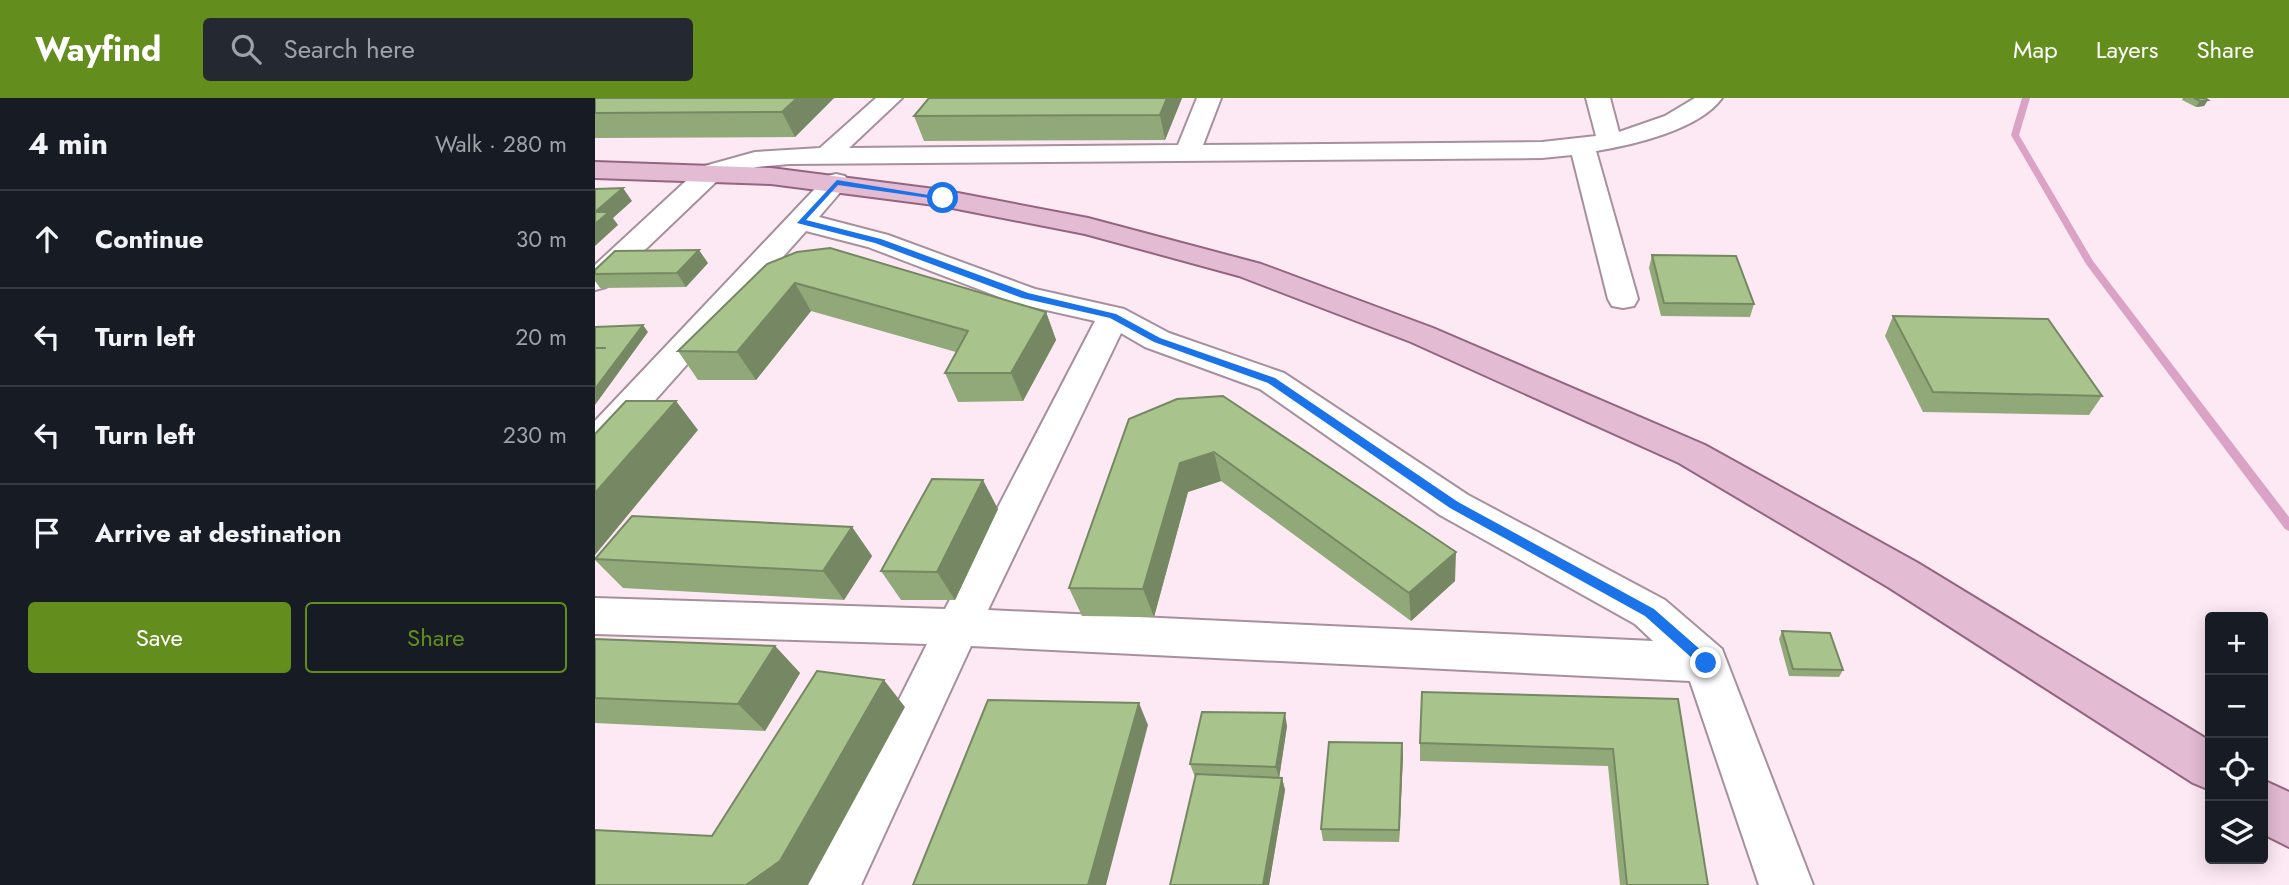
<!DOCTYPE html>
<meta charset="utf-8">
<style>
:root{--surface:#171b24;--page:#242831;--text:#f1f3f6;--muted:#9ea1a6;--line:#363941;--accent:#638d1c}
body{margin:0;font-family:Jost,sans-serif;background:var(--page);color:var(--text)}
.controls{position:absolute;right:21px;bottom:21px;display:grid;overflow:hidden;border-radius:7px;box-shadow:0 4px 18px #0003}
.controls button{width:63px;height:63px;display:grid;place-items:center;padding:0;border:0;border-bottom:2px solid var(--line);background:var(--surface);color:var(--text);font:35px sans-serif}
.stop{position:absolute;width:21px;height:21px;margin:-16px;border:5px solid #1a73e8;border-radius:50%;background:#fff}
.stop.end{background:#1a73e8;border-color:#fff;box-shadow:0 2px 7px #0008}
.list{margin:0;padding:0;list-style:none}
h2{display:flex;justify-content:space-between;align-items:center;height:91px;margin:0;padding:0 28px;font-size:30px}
h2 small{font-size:23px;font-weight:400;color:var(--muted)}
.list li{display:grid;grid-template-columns:46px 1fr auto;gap:21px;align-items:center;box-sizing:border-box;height:98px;padding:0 28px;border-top:2px solid var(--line)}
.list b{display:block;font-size:26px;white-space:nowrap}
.list em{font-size:23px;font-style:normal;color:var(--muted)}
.actions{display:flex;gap:14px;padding:21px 28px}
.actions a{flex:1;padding:16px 0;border:2px solid var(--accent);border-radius:7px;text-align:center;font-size:24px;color:var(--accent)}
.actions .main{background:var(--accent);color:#fff}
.icon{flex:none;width:38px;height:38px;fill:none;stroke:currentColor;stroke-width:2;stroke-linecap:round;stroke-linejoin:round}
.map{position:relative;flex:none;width:1694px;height:787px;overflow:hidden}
header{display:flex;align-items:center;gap:42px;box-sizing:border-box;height:98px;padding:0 35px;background:var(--accent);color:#fff}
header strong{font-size:33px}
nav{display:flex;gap:38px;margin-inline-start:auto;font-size:24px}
.search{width:490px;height:63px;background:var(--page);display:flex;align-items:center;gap:18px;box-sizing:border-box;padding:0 24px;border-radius:7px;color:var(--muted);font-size:26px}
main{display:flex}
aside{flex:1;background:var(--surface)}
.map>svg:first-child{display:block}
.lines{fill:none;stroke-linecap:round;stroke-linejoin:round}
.stream{fill:#daa2c4;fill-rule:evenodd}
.minor-casing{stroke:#a6909d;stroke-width:4}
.major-casing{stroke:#936580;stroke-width:4}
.minor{fill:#fff;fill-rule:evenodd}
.major{fill:#e3bbd3;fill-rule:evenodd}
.wall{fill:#91a879}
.shaded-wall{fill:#768863}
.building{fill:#a9c38d;stroke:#768863;stroke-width:2}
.route{fill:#1a73e8}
</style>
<header>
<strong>Wayfind</strong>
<div class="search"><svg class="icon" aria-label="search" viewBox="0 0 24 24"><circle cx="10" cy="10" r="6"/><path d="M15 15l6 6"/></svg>Search here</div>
<nav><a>Map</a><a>Layers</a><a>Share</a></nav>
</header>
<main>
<aside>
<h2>4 min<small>Walk · 280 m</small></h2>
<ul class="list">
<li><svg class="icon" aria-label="ahead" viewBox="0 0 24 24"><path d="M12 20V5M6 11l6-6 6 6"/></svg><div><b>Continue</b></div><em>30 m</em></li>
<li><svg class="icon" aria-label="left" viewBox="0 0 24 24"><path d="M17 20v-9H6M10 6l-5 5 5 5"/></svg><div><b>Turn left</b></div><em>20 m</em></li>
<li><svg class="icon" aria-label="left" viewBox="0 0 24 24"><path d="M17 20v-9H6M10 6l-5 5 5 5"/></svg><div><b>Turn left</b></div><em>230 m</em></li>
<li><svg class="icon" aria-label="arrive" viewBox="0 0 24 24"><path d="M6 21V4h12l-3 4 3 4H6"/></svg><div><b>Arrive at destination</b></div></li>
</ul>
<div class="actions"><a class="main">Save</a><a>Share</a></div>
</aside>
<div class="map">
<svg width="1694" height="787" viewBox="0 0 1694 787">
<rect width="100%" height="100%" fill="#fde9f4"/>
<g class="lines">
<path class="stream" d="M1427,0H1435L1424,37L1498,163L1694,419V433L1690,431L1491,166L1416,37Z"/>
<defs>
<g id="minor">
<path d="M281,0H307L254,50L583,47L602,0H626L608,47L947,44L1001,38L991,0H1015L1024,34L1070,18L1100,0H1127C1104,32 1037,47 1001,53L1043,201L1039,208L1028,210L1017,208L1013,201L977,57L947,60L194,66L162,69L124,81L11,189L0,192V167L106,69L160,54L225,50Z"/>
<path d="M241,76L250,78L254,84L224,119L293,137L440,191L529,211L574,235L689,275L873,397L1070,502L1127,551L1218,787H1164L1095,583L376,548L266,787H211L332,546L0,536V500L350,511L500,223L420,205L273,149L211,133L13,355L0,359V323L232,78ZM526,235L550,249L665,291L845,417L1040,526L1058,543L393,512Z"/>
</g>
<g id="major">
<path d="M0,64L176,70L347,92L493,120L666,166L838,230L1110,347L1323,465L1615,643V692L1598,685L1293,489L1084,365L816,244L644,178L490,136L347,108L176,86L0,80Z"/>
<path d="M1668,682L1694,694V749L1668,736Z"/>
</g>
</defs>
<use href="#minor" class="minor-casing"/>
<use href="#major" class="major-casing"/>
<use href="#minor" class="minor"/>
<use href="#major" class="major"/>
</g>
<g class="wall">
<path d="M0,0H239L200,39L0,40Z"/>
<path d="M334,0H587L570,42L329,43L319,18Z"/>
<path d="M1588,0H1610L1613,2L1609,8L1601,9L1587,2Z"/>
<path d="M235,150L451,214L461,242L428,303L363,304L350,275L361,254L216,213L161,282H103L83,253Z"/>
<path d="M1057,157L1159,206L1155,219L1066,218L1054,170Z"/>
<path d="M113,165L91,189L5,190L0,183V172Z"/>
<path d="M1298,218L1507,298L1494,317L1328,314L1290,238Z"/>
<path d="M582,301L860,483L816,523L626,383L593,394L559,519L487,518L474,490Z"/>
<path d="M403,411L360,502H306L286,473Z"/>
<path d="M257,429L277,458L249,502L28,490L0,462V460Z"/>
<path d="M1187,533L1248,572L1244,579L1194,578L1184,541Z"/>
<path d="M0,541L180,548L205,575L170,633L0,625Z"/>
<path d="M1083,601L1113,787H1025L1013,668L825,663V645Z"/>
<path d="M692,628L684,680H687L690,692L674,787H575L601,679H600L595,666Z"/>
<path d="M807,645L808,658L804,744L728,743L726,731Z"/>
</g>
<g class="shaded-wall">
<path d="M202,0H239L200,39L187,14Z"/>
<path d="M572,0H587L570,42L565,17Z"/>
<path d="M1613,2L1609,8L1601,9L1605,3Z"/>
<path d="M28,90L37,103L18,120L23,127L0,148V114Z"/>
<path d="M104,152L113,165L91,189L82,175Z"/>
<path d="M200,185L216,213L161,282L142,254Z"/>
<path d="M451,214L461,242L428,303L416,275Z"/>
<path d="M48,227L53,234L0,307V291Z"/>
<path d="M81,303L103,332L0,457V395Z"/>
<path d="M619,354L626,383L593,394L559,519L548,491L585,365Z"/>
<path d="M388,382L403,411L360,502L342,474Z"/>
<path d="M257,429L277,458L249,502L228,473Z"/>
<path d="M861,454L860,483L816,523L814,495Z"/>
<path d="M180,548L205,575L170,633L143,606Z"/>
<path d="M289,582L310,609L213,787H151Z"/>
<path d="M544,605L553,627L511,787H493Z"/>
<path d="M690,615L692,628L684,681L681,669Z"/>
<path d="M807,645L808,658L804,744V732Z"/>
<path d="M687,680L690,692L674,787H668Z"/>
</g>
<g class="building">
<path d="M0,0H202L187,14L0,15Z"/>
<path d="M334,0H572L565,17L319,18Z"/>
<path d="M1599,0H1610L1613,2L1605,3Z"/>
<path d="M28,90L0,114H14L0,126V91Z"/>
<path d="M235,150L451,214L416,275H350L373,233L200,185L142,254L83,253L172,166L202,154Z"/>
<path d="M104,152L82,175L0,176V172L20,153Z"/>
<path d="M1057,157L1141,158L1159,206L1069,205Z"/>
<path d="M1298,218L1453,221L1507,298L1338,294Z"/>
<path d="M48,227L0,291V250H11H0V229Z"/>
<path d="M628,298L861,454L814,495L619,354L585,365L548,491L474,490L534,321L582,301Z"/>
<path d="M31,303H81L0,395V336Z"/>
<path d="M337,381L388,382L342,474L286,473Z"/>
<path d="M37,418L257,429L228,473L0,461Z"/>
<path d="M1187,533L1235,535L1248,572L1198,571Z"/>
<path d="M0,541L180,548L143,606L0,600Z"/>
<path d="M222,573L289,582L185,763L151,787H0V732L117,738Z"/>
<path d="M827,594L1083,601L1113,787H1032L1018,651L825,645Z"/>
<path d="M393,602L544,605L493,787H318Z"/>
<path d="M607,614L690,615L681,669L595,666Z"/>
<path d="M734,644L807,645L804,732L726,731Z"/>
<path d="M601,676L687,680L668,787H575Z"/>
</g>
<path class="route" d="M242,82L352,100L348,102L243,87L211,122L286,141L433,195L521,216L565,240L680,280L863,404L1059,511L1116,561V569H1107L1050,518L855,410L673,285L559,244L515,220L427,200L280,145L202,125Z"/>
</svg>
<div class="controls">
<button>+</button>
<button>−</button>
<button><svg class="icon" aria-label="locate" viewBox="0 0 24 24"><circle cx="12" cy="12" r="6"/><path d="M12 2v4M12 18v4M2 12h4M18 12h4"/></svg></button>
<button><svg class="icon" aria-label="layers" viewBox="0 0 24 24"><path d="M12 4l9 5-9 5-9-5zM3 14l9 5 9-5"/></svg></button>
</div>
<div class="stop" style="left:348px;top:100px"></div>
<div class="stop end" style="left:1111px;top:565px"></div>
</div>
</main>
